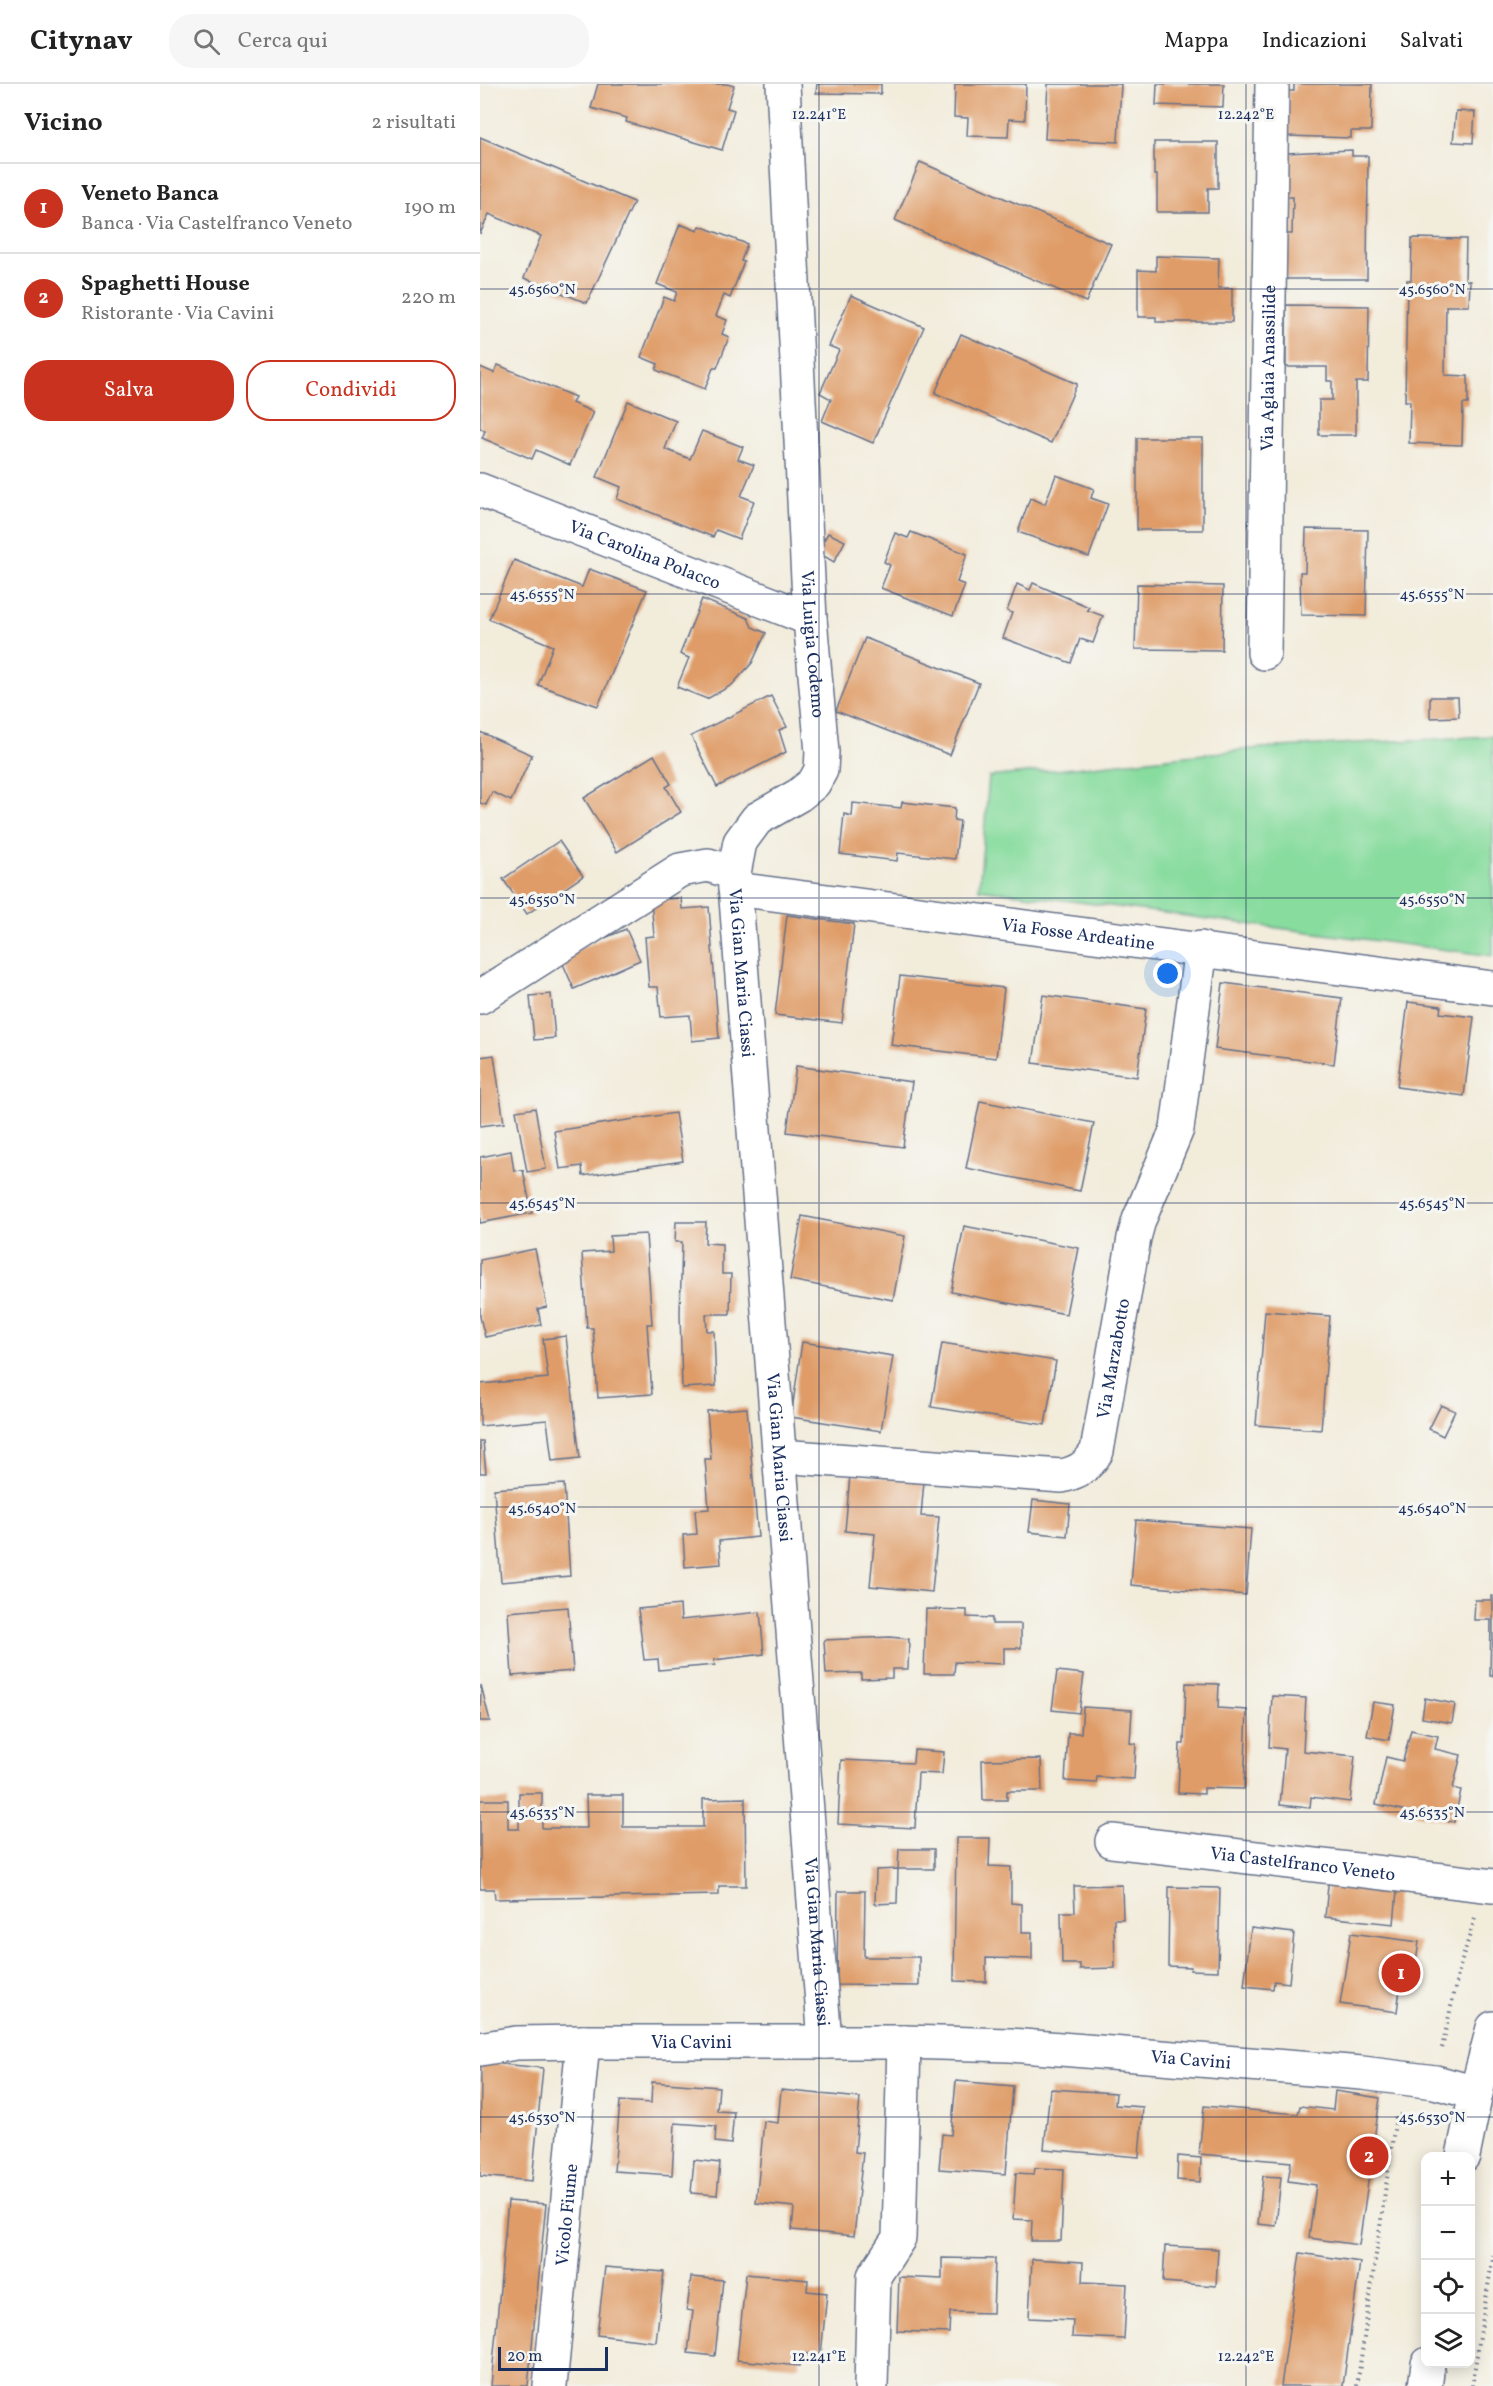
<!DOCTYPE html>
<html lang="it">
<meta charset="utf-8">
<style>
:root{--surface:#fff;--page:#f6f6f6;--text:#222;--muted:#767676;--line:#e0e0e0;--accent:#c8321e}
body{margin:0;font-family:Vollkorn,serif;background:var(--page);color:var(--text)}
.controls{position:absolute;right:18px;bottom:18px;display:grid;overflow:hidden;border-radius:12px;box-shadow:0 3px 15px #0003}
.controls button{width:54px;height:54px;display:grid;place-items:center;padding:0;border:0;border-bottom:2px solid var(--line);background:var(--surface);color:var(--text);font:30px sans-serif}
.scale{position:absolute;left:18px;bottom:15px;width:110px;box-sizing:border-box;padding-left:6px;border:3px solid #1b2f5e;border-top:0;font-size:16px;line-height:21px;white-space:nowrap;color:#1b2f5e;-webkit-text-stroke:4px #f6f6f2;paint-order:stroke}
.you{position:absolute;left:688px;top:890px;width:21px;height:21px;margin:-15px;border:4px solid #fff;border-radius:50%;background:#1a73e8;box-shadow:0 0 0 9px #1a73e833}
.badge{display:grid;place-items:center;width:39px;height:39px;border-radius:50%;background:var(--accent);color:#fff;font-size:20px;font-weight:700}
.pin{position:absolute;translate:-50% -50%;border:3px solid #fff;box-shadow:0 2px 6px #0006}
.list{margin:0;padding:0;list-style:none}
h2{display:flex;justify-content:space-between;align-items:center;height:78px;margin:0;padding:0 24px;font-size:26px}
h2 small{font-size:20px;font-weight:400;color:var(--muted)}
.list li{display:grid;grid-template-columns:39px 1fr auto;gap:18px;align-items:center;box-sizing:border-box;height:90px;padding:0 24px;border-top:2px solid var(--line)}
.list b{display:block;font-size:22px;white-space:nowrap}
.list p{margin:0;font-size:20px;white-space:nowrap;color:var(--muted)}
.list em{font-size:20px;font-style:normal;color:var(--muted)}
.actions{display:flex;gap:12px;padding:18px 24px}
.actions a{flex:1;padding:14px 0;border:2px solid var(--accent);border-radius:24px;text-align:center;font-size:21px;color:var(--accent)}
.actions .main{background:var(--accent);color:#fff}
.icon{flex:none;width:33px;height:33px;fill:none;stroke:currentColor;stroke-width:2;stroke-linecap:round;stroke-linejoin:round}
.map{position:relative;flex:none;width:1013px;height:2302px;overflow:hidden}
header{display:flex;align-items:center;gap:36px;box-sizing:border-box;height:84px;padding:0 30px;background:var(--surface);border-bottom:2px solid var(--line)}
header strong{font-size:28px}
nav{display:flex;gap:33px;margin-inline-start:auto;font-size:21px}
.search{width:420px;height:54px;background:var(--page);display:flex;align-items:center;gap:15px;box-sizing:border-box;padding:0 21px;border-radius:24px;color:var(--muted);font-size:22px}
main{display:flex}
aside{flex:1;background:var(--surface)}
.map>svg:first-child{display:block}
.green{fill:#87dc9e;stroke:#51867e;stroke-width:1.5}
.building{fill:#df9c68}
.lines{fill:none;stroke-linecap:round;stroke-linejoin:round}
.minor-casing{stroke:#66718a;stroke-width:36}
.major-casing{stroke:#66718a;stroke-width:36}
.path{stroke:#66718a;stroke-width:4;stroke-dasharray:1.5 4.5;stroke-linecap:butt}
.minor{stroke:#fff;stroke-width:33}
.major{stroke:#fff;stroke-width:33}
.ticks{fill:none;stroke:#1b2f5e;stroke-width:1.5;stroke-opacity:0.45}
.labels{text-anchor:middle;stroke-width:6;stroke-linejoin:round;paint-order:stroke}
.street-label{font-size:18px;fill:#1b2f5e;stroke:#f6f6f2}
.ticks-label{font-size:15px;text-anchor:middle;fill:#1b2f5e;stroke:#f6f6f2;stroke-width:6;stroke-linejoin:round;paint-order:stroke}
</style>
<header>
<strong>Citynav</strong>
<div class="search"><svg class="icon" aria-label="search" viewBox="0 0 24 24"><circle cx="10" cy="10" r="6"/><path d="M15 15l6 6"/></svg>Cerca qui</div>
<nav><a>Mappa</a><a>Indicazioni</a><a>Salvati</a></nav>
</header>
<main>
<aside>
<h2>Vicino<small>2 risultati</small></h2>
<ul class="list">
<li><span class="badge">1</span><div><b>Veneto Banca</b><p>Banca · Via Castelfranco Veneto</p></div><em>190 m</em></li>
<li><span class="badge">2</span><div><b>Spaghetti House</b><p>Ristorante · Via Cavini</p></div><em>220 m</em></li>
</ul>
<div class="actions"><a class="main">Salva</a><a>Condividi</a></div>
</aside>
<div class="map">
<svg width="1013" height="2302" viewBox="0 0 1013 2302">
<rect width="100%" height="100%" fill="#f6f6f2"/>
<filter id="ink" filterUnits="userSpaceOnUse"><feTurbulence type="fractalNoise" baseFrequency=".0167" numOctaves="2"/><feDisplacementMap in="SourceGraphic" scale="12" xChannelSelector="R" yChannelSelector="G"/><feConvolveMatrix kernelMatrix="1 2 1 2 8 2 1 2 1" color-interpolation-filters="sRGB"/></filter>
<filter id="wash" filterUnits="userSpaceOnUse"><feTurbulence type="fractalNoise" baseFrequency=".008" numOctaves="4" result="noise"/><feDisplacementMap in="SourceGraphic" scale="24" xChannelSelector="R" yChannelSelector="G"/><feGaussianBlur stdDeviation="1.35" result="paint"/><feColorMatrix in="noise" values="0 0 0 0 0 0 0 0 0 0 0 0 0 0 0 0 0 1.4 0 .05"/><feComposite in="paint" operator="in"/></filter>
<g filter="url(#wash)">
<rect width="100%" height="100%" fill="#f2ecdb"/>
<path class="green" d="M1013,652V872L499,805L509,693L781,664Z"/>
<g id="blocks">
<g class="building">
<path d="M118,0H247L254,2L247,24L254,26L242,66L146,38L147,34L111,24Z"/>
<path d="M337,0H401V10L336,9Z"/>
<path d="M475,0H546L545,36L529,35L528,53L487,52L488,34L474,33Z"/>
<path d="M568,0H641L638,58L565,55Z"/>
<path d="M677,0H744L743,23L676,21Z"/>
<path d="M814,0H892L891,47H871V54L808,52V7H814Z"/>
<path d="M976,27L995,28L993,59L973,58Z"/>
<path d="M0,53L154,118L107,219L44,194L61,152L9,130L0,150Z"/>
<path d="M674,58H738V104H728V128H677V91H674Z"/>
<path d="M872,66V72H888L887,195H805V150H812L813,113H806V69Z"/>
<path d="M440,78L631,160L606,218L415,136Z"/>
<path d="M200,140L218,147L220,142L267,160L261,177L264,178L250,214L244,211L236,232L247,236L242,250L249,253L237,284H233L225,305L176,286L178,280L161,273L184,213L194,217L197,208L177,200Z"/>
<path d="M932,154L986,155L985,196L990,197L989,222H966L965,291L988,292V320H983L982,361L929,359L930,317H925L927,196H931Z"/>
<path d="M676,172L739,174L738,204H752V238H676V233H658V186L676,187Z"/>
<path d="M371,211L444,243L393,359L342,337L351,315L340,309L359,266L349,262Z"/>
<path d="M806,221L889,222L888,298H876V351H839V316H852V297H847V283H806Z"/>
<path d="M481,250L597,300L571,359L455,309Z"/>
<path d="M18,281L95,313L92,319L113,328L90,381L56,366L52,375L2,354L5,347L0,344V283L14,289Z"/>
<path d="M148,317L196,337L185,365L210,375L222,347L263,363L258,375L274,381L261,412L274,417L259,455L236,446L233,453L137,415L141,403L117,393Z"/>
<rect x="657" y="354" width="66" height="92"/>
<path d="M576,391L614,405L611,414L628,420L609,473L538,448L550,414L565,420Z"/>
<path d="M826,445L888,446L886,532L821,531L820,488H825Z"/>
<path d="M431,448L487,470L477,498L485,501L473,532L401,504L410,481L404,478L415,449L428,454Z"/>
<path d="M348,449L365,457L354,478L337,468Z"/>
<path d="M34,476L102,503L109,485L167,506L118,622L58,601L73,562L9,535Z"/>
<path d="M553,499L609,523L607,526L623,532L613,559L600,555L591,579L523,554L532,529L527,527L537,500L550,506Z"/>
<path d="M657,500L743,502L742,566L655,565Z"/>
<path d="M222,515L268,534L272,543L286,549L272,579L252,601L227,615L197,603L209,574L200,570Z"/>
<path d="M385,554L499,599L470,671L356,627Z"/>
<path d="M291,612L307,643L299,646L306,668L237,703L211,652Z"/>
<path d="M950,613H978L979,633L950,634Z"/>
<path d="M0,648L52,671L31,717L12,708L6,721L0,719Z"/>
<path d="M174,671L191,700L186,703L201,728L137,768L104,714Z"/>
<path d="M422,718L475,724L474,736L480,737L475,775L418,769L417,777L360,770L364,730L372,732L373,719L421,724Z"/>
<path d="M79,757L103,792L47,830L23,795Z"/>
<path d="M201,814L202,825L229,823L239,954L212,957L210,931L181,933L178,903H169L165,853L174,852L171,816Z"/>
<path d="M307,831L374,840L362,939L295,931Z"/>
<path d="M146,845L160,876L94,905L80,873Z"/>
<path d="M420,892L524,904L516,974L411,961Z"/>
<path d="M743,899L862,914L854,980L735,965Z"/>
<path d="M71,910L75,954L54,956L50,912Z"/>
<path d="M563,911L666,925L657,993L553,979Z"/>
<path d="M928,918L961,922L960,929L994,933L984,1012L917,1003Z"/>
<path d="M14,971L24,1039L0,1042V973Z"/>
<path d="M316,982L432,998L423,1063L307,1048Z"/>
<path d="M500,1017L614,1039L600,1107L486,1084Z"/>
<path d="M55,1024L66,1085L47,1088L36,1027Z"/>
<path d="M195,1029L203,1077L103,1092L102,1082L80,1085L74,1047Z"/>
<path d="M31,1067L34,1087L43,1086L52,1129L0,1139V1073Z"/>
<path d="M322,1132L425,1152L413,1216L310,1196Z"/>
<path d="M196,1138H226L225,1159L242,1160V1190H251L250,1230H226L227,1247H234L236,1302L202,1304L200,1229L202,1158H195Z"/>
<path d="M484,1142L599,1164L586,1230L471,1208Z"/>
<path d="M166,1150L172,1240H167L172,1310L118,1314L113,1244H107L102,1169L131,1167L130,1152Z"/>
<path d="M55,1165L67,1223L58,1225L61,1241L5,1253L0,1233V1176Z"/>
<path d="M785,1227L850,1232L841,1346L776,1341Z"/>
<path d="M86,1252L100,1374L72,1377L67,1336L0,1342V1300L68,1294L63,1255Z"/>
<path d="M322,1258L413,1272L401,1347L311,1333Z"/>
<path d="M462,1259L576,1277L565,1341L451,1323Z"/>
<path d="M961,1321L975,1327L963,1352L949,1345Z"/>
<path d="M267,1324L278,1453L239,1457L241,1480L205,1483L203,1451L217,1450L215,1426L229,1425L225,1375H231L227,1327Z"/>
<path d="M0,1357H3L6,1389H0Z"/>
<path d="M370,1391L444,1397L441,1432L459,1433L452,1508L390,1502L395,1450L365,1447Z"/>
<path d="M84,1400L90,1492L21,1498L14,1405Z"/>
<path d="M553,1416L590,1420L587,1452L549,1448Z"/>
<path d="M656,1436L771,1445L766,1511L651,1501Z"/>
<path d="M1011,1512H1013V1592H1010L1011,1536H994L995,1516H1011Z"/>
<path d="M200,1521L201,1536L280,1528L284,1570L234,1576L235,1581L179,1586L178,1575L164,1576L158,1525Z"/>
<path d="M88,1523L93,1587L32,1592L28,1528Z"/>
<path d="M446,1525L487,1526V1533L512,1534V1540H541V1564H524V1580L475,1578L474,1590H444Z"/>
<path d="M410,1553L429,1555L428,1585H412V1594L381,1595V1589L346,1590L344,1556Z"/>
<path d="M577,1587L604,1590L599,1629L572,1626Z"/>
<path d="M706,1599L739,1600L738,1624L767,1626L764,1705L724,1704V1710L698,1709L700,1660H704Z"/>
<path d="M1,1601L10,1637H0Z"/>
<path d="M792,1612L826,1614L823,1667L875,1672L870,1718L831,1713L830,1724L800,1721L805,1665L789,1663Z"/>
<path d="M945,1614L975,1620L972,1639L942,1634Z"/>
<path d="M893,1618L915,1621L909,1656L887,1652Z"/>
<path d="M603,1623L652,1626L650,1659L656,1660L654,1695L617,1693L616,1699L585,1697L588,1649H601Z"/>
<path d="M931,1646L958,1652L955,1665L981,1671L973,1704L981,1706L974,1738L896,1720L906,1673L923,1677Z"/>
<path d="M434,1666L464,1668L462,1690L438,1689L435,1744L358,1740L361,1676L433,1679Z"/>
<path d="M561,1675L562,1707H527V1716H503L502,1676Z"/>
<path d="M39,1709H62V1744H107L106,1711H143V1743H223V1715L265,1714L266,1802H239V1811L15,1815L14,1805H0V1716H28V1745H39Z"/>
<path d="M476,1754H510L509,1782L531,1783V1819L542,1820V1848H552V1875L506,1874V1898L474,1897Z"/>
<path d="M419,1765H454V1785H418Z"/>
<path d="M418,1785L417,1819L395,1820L396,1786Z"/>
<path d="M849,1791L918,1797L914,1840L845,1833Z"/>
<path d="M642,1801L643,1835H634L635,1884L600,1885V1880H582L581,1828H595L594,1802Z"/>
<path d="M689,1803L740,1804L738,1887L710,1886L711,1883L688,1882Z"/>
<path d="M358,1807H385L384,1873H439V1902L357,1901Z"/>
<path d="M771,1844L814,1849L809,1899L794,1897L793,1905L764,1902Z"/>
<path d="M871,1849L939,1858L934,1891L922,1889L917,1928L860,1920Z"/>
<path d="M1,1978L63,1984L52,2097L0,2092Z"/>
<path d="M476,1997L533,2002L526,2090L459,2085L462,2050L471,2051Z"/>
<path d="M172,1998L239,2003L237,2027L254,2028L251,2060L235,2058L236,2042L195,2039L192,2091L134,2087L140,2017L171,2019Z"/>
<path d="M570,2005L636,2009L635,2021L663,2023L659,2073L564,2065Z"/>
<path d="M301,2006L380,2014L375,2068L383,2069L374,2152L312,2146L314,2123L276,2119L284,2037L298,2039Z"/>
<path d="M855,2007L900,2014L879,2161L829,2154L836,2101L808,2097L811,2078L719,2070L724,2022L818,2030L820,2022L853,2026Z"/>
<path d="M698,2072L721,2074L720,2098L697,2096Z"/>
<path d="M214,2076L240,2079L237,2111L211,2109Z"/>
<path d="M555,2084L584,2085L581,2157H551L552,2136L533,2135L536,2089L554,2090Z"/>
<path d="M783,2092L801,2093L796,2142L778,2140Z"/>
<path d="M28,2117L66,2120L48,2302H11Z"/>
<path d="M685,2162L738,2165L736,2202L683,2198Z"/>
<path d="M820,2169L880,2178L863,2302H801Z"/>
<path d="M462,2174L515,2175L513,2229L470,2228L469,2249L417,2247L419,2193L462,2195Z"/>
<path d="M552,2175L603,2178L602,2198L647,2200L644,2255L592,2253L593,2236L549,2234Z"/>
<path d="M125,2183L184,2188L176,2258L117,2251Z"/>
<path d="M266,2190L328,2196L327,2207L347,2209L341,2271L320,2269L319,2282L257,2276Z"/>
<path d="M211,2193L243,2196L235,2272L208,2269L213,2227L207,2226Z"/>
</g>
</g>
</g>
<g filter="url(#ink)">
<use href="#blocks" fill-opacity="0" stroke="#66718a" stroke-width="1.5"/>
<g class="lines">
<defs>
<g id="minor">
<path id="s1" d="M303,0L330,535L342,668L341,686L334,699L319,711L277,735L260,758L254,789L345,1958"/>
<path id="s2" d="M0,406L330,535"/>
<path id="s3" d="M784,569L792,0"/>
<path id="s4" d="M255,805L1013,904"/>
<path d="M0,913L200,786L228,781L254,789"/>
<path id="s5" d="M299,1372L582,1392C599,1388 608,1382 617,1367L654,1154L659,1136L697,1045L721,864"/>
<path id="s6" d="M632,1757L1013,1802"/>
<path id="s7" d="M0,1965L36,1959L103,1958H424L530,1961L882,1989L955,1998L996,2009"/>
<path id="s8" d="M70,2302L103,1958"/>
<path d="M391,2302L394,2192L419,2154L424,1958"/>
</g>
<g id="major">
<path d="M983,2072L996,2009L1013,1944"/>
<path d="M945,2302L948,2280"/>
</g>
</defs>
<use href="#minor" class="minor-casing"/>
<use href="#major" class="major-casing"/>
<g class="path">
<path d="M962,1964L979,1886L995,1834"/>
<path d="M877,2302L916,2032L921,2031"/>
<path d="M992,2302L1013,2171"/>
</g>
<use href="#minor" class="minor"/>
<use href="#major" class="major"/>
</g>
</g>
<path class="ticks" d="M339,0V2302M766,0V2302M0,205H1013M0,510H1013M0,814H1013M0,1119H1013M0,1423H1013M0,1728H1013M0,2033H1013"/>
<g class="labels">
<g class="street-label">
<text dy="6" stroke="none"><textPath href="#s3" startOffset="285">Via Aglaia Anassilide</textPath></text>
<text dy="6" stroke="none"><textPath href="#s2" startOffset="177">Via Carolina Polacco</textPath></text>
<text dy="6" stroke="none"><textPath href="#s1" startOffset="561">Via Luigia Codemo</textPath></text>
<text dy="6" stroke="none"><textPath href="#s4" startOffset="346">Via Fosse Ardeatine</textPath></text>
<text dy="6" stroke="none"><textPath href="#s1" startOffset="930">Via Gian Maria Ciassi</textPath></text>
<text dy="6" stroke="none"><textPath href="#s5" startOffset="422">Via Marzabotto</textPath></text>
<text dy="6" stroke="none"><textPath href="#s1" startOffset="1416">Via Gian Maria Ciassi</textPath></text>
<text dy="6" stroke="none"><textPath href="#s6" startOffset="192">Via Castelfranco Veneto</textPath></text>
<text dy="6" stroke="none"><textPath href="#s1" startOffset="1902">Via Gian Maria Ciassi</textPath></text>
<text dy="6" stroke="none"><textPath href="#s7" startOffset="212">Via Cavini</textPath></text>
<text dy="6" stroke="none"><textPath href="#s7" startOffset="712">Via Cavini</textPath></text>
<text dy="6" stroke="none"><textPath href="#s8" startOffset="172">Vicolo Fiume</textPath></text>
</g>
</g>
<g class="ticks-label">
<text x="339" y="35">12.241°E</text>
<text x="766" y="35">12.242°E</text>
<text x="62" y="210">45.6560°N</text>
<text x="952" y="210">45.6560°N</text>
<text x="62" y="515">45.6555°N</text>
<text x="952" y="515">45.6555°N</text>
<text x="62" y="820">45.6550°N</text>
<text x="952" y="820">45.6550°N</text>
<text x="62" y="1124">45.6545°N</text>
<text x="952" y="1124">45.6545°N</text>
<text x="62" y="1429">45.6540°N</text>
<text x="952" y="1429">45.6540°N</text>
<text x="62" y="1733">45.6535°N</text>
<text x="952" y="1733">45.6535°N</text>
<text x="62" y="2038">45.6530°N</text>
<text x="952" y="2038">45.6530°N</text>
<text x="339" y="2277">12.241°E</text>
<text x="766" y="2277">12.242°E</text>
</g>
</svg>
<div class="controls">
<button>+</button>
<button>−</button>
<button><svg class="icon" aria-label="locate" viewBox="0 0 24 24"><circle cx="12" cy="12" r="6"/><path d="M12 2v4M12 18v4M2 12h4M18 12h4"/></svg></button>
<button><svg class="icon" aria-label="layers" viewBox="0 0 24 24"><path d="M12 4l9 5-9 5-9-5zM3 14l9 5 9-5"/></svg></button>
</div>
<div class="scale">20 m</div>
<div class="you"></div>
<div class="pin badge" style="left:921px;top:1889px">1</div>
<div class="pin badge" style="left:889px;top:2072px">2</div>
</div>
</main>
